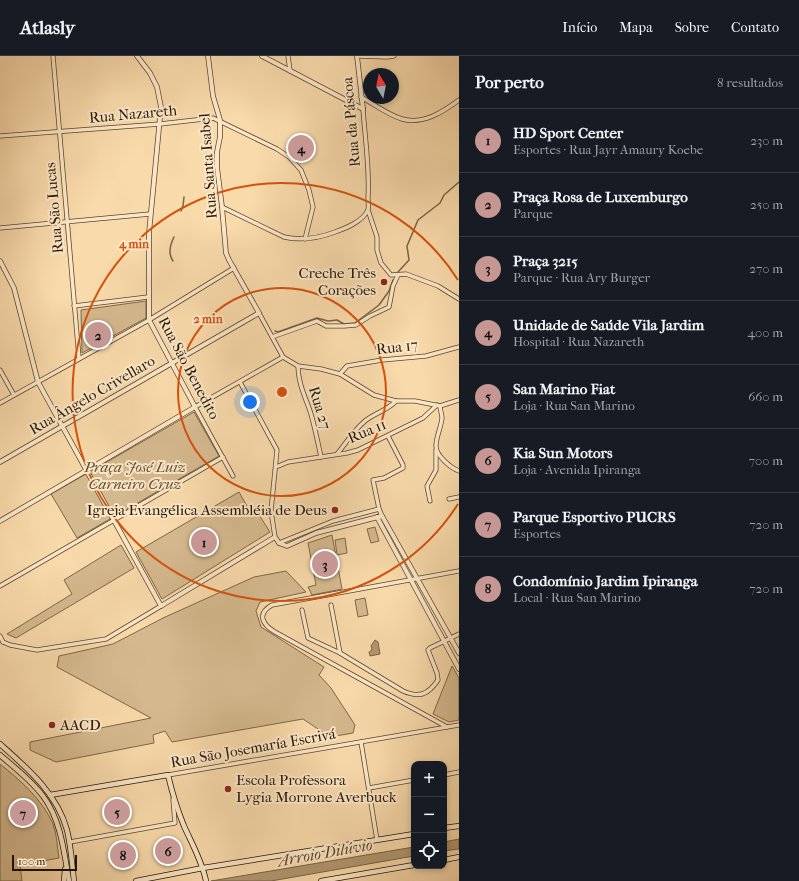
<!DOCTYPE html>
<html lang="pt">
<meta charset="utf-8">
<style>
:root{--surface:#171b24;--page:#242831;--text:#f1f3f6;--muted:#9ea1a6;--line:#363941;--accent:#c59692}
body{margin:0;font-family:"IM FELL French Canon",serif;background:var(--page);color:var(--text)}
.controls{position:absolute;right:12px;bottom:12px;display:grid;overflow:hidden;border-radius:8px;box-shadow:0 2px 6px #0003}
.controls button{width:36px;height:36px;display:grid;place-items:center;padding:0;border:0;border-bottom:1px solid var(--line);background:var(--surface);color:var(--text);font:20px sans-serif}
.compass{position:absolute;left:363px;top:12px;width:36px;height:36px;border-radius:50%;background:var(--surface);box-shadow:0 2px 6px #0003;rotate:350deg}
.scale{position:absolute;left:12px;bottom:10px;width:65px;box-sizing:border-box;padding-left:4px;border:2px solid #261500;border-top:0;font-size:11px;line-height:14px;white-space:nowrap;color:#261500;-webkit-text-stroke:3px #fbe7c8;paint-order:stroke}
.you{position:absolute;left:250px;top:346px;width:14px;height:14px;margin:-10px;border:3px solid #fff;border-radius:50%;background:#1a73e8;box-shadow:0 0 0 6px #1a73e833}
.badge{display:grid;place-items:center;width:26px;height:26px;border-radius:50%;background:var(--accent);color:#111;font-size:13px;font-weight:700}
.pin{position:absolute;translate:-50% -50%;border:2px solid #fff;box-shadow:0 1px 4px #0006}
.list{margin:0;padding:0;list-style:none}
h2{display:flex;justify-content:space-between;align-items:center;height:52px;margin:0;padding:0 16px;font-size:17px}
h2 small{font-size:13px;font-weight:400;color:var(--muted)}
.list li{display:grid;grid-template-columns:26px 1fr auto;gap:12px;align-items:center;box-sizing:border-box;height:64px;padding:0 16px;border-top:1px solid var(--line)}
.list b{display:block;font-size:15px;white-space:nowrap}
.list p{margin:0;font-size:13px;white-space:nowrap;color:var(--muted)}
.list em{font-size:13px;font-style:normal;color:var(--muted)}
.icon{flex:none;width:22px;height:22px;fill:none;stroke:currentColor;stroke-width:2;stroke-linecap:round;stroke-linejoin:round}
.map{position:relative;flex:none;width:459px;height:825px;overflow:hidden}
header{display:flex;align-items:center;gap:24px;box-sizing:border-box;height:56px;padding:0 20px;background:var(--surface);border-bottom:1px solid var(--line)}
header strong{font-size:19px}
nav{display:flex;gap:22px;margin-inline-start:auto;font-size:14px}
main{display:flex}
aside{flex:1;background:var(--surface)}
.map>svg:first-child{display:block}
.green{fill:#d5b98e;stroke:#7e6747}
.water{fill:#b19771;stroke:#796344}
.lines{fill:none;stroke-linecap:round;stroke-linejoin:round}
.stream{stroke:#796344;stroke-width:1.5}
.minor-casing{stroke:#5b462b;stroke-width:5}
.tertiary-casing{stroke:#5b462b;stroke-width:5.5}
.secondary-casing{stroke:#261500;stroke-width:6}
.minor{stroke:#fbe7c8;stroke-width:3.5}
.tertiary{stroke:#fbe7c8;stroke-width:4}
.secondary{stroke:#fbe7c8;stroke-width:4.5}
.ring{fill:none;stroke:#d5520b;stroke-width:2}
.poi-dot{fill:#8f2418;stroke:#fbe7c8;stroke-width:1.5}
.labels{text-anchor:middle;stroke-width:4;stroke-linejoin:round;paint-order:stroke}
.street-label{font-size:15px;fill:#261500;stroke:#fbe7c8}
.poi-label{font-size:15px;fill:#261500;stroke:#fbe7c8;text-anchor:end}
.park-label{font-size:15px;font-style:italic;fill:#634e32;stroke:#fbe7c8}
.water-label{font-size:16px;font-style:italic;fill:#5e492d;stroke:#fbe7c8}
.centre{fill:#d5520b;stroke:#fbe7c8;stroke-width:2}
.ring-label{font-size:12px;text-anchor:middle;font-weight:bold;fill:#d5520b;stroke:#fbe7c8;stroke-width:4;stroke-linejoin:round;paint-order:stroke}
</style>
<header>
<strong>Atlasly</strong>
<nav><a>Início</a><a>Mapa</a><a>Sobre</a><a>Contato</a></nav>
</header>
<main>
<div class="map">
<svg width="459" height="825" viewBox="0 0 459 825">
<rect width="100%" height="100%" fill="#f9daab"/>
<filter id="stains"><feTurbulence type="fractalNoise" baseFrequency=".005" numOctaves="4"/><feColorMatrix values="0 0 0 0 .2 0 0 0 0 .09 0 0 0 0 .02 0 0 0 .5 -.17"/></filter>
<radialGradient id="worn" r=".72"><stop offset=".6" stop-color="#630" stop-opacity="0"/><stop offset="1" stop-color="#630" stop-opacity=".3"/></radialGradient>
<g class="green">
<path d="M146,245V262L82,297L81,254Z"/>
<path d="M194,356L219,400L77,482L51,438Z"/>
<path d="M239,436L247,450L252,448L270,476L162,543L136,496Z"/>
<path d="M375,471L379,485L371,487L367,473Z"/>
<path d="M332,479L342,533L312,539L308,531L316,529L308,487Z"/>
<path d="M345,482L347,497L337,499L335,484Z"/>
<path d="M121,489L134,512L16,582L7,578L72,538L64,524Z"/>
<path d="M286,515L306,536L260,546L256,555L261,571L324,611L319,619L331,632L355,669L353,677L330,681L303,663L172,686L165,675L153,679L154,687L56,706L30,694V686L151,662L57,611L59,600L113,588L163,562L254,521Z"/>
<path d="M365,542L368,559L358,561L355,544Z"/>
<path d="M452,610L459,622V664L449,666L433,658Z"/>
<path d="M0,708C21,725 42,743 53,768C57,778 57,791 59,802L20,809L22,825H0Z"/>
</g>
<g class="water">
<path d="M375,584L378,586L380,598L370,600L369,596L372,594L371,590Z"/>
<path d="M459,783V793L444,795V786Z"/>
<path d="M414,791V800L271,825H211Z"/>
</g>
<g class="lines">
<g class="stream">
<path d="M181,155L183,150L184,141"/>
<path d="M173,205C168,198 170,189 174,181"/>
<path d="M398,216L409,204L407,190L418,164L440,147L444,139L459,126"/>
<path d="M275,275L278,276L317,262L328,265L337,264L344,268L355,267L379,249L389,235L393,224"/>
</g>
<defs>
<g id="minor">
<path d="M53,0L79,302"/>
<path d="M288,0L290,15"/>
<path d="M358,0L387,1L394,0"/>
<path d="M361,41C374,48 388,59 402,63C423,69 443,56 459,44"/>
<path d="M0,80L160,68L213,62L277,93L289,101L301,114L309,134L313,151L305,183"/>
<path d="M222,151L284,181C301,185 319,182 335,176C346,172 362,166 368,154C369,151 368,145 368,142C370,113 365,83 363,53"/>
<path d="M368,154L377,181V194L381,207L391,219L406,218L438,230L459,243"/>
<path d="M0,172L150,158"/>
<path d="M74,250L148,241"/>
<path d="M259,257L283,301L298,310L321,313L340,318L374,339L396,345H415L440,350L459,344"/>
<path d="M272,281L317,265L326,270H344L356,269L370,260L389,251L393,230L398,219"/>
<path d="M298,310C298,328 306,342 311,358C315,372 318,387 321,401"/>
<path d="M0,314L14,339"/>
<path d="M340,318L347,310L382,304L426,300L459,291"/>
<path d="M240,326L277,394L271,455L275,481"/>
<path d="M0,347L149,264L234,212"/>
<path d="M440,350C440,354 442,358 442,362C441,372 436,381 436,390C436,400 451,412 459,415"/>
<path d="M337,398C346,387 354,374 365,365C375,357 388,354 396,345"/>
<path d="M276,411L288,406L347,397L358,394L423,362L437,349"/>
<path d="M233,420L195,351L283,301"/>
<path d="M449,443L459,441"/>
<path d="M430,445L427,430L436,414V394"/>
<path d="M379,453L373,424L384,422L403,412V409L388,380"/>
<path d="M279,487L333,465L379,453L382,460"/>
<path d="M0,530L223,401"/>
<path d="M331,549L340,597"/>
<path d="M302,554L308,582L340,597L403,635C419,642 428,639 438,624L437,617L428,594L430,592L459,578"/>
<path d="M0,580L3,586"/>
<path d="M3,586L10,589L37,594L106,583L161,550"/>
<path d="M447,671L275,576C263,569 256,558 272,549L459,515"/>
<path d="M361,686L377,784"/>
<path d="M168,719L459,669"/>
<path d="M444,719L459,716"/>
<path d="M369,732L414,724"/>
<path d="M70,786L175,767L173,743"/>
</g>
<g id="tertiary">
<path d="M262,0L363,53"/>
<path d="M357,0L363,53"/>
<path d="M0,205L14,232L38,326L161,550L275,481L279,487L287,490L316,477L382,460L459,597"/>
<path d="M0,406L259,257L229,204L226,197L222,151L217,111V96L220,81V64L213,40L208,0"/>
<path d="M377,461L459,613"/>
<path d="M0,465L195,351L149,264V177L161,51L157,31L150,17L137,0"/>
</g>
<g id="secondary">
<path d="M0,688C27,712 57,737 67,774C71,790 72,808 74,825"/>
<path d="M0,699C15,712 31,724 43,740C61,764 64,796 69,825"/>
<path d="M50,739L168,719C172,736 177,753 184,770C192,788 202,805 206,825"/>
<path d="M444,772L459,770"/>
<path d="M444,804L459,801"/>
<path d="M64,825L65,813"/>
<path d="M136,825L203,812L414,778"/>
<path d="M321,825L414,809"/>
</g>
</defs>
<use href="#minor" class="minor-casing"/>
<use href="#tertiary" class="tertiary-casing"/>
<use href="#secondary" class="secondary-casing"/>
<use href="#minor" class="minor"/>
<use href="#tertiary" class="tertiary"/>
<use href="#secondary" class="secondary"/>
</g>
<g class="ring">
<circle cx="282" cy="336" r="104"/>
<path d="M458 448A209 209 0 1 1 458 224"/>
</g>
<g class="poi-dot">
<circle cx="384" cy="226" r="4"/>
<circle cx="335" cy="454" r="4"/>
<circle cx="52" cy="669" r="4"/>
<circle cx="228" cy="733" r="4"/>
</g>
<g class="labels">
<g class="street-label">
<text transform="translate(133 58) rotate(-5)" y="5">Rua Nazareth</text>
<text transform="translate(351 66) rotate(-95)" y="5">Rua da Páscoa</text>
<text transform="translate(208 110) rotate(-94)" y="5">Rua Santa Isabel</text>
<text transform="translate(54 152) rotate(-95)" y="5">Rua São Lucas</text>
<text transform="translate(397 291) rotate(-7)" y="5">Rua 17</text>
<text transform="translate(189 312) rotate(62)" y="5">Rua São Benedito</text>
<text transform="translate(92 339) rotate(-30)" y="5">Rua Ângelo Crivellaro</text>
<text transform="translate(320 352) rotate(73)" y="5">Rua 27</text>
<text transform="translate(367 375) rotate(-23)" y="5">Rua 11</text>
<text transform="translate(253 692) rotate(-10)" y="5">Rua São Josemaría Escrivá</text>
</g>
<g class="poi-label">
<text x="376" y="222">Creche Três<tspan x="376" dy="17">Corações</tspan></text>
<text x="327" y="459">Igreja Evangélica Assembléia de Deus</text>
<text x="60" y="674" text-anchor="start">AACD</text>
<text x="236" y="729" text-anchor="start">Escola Professora<tspan x="236" dy="17">Lygia Morrone Averbuck</tspan></text>
</g>
<g class="park-label">
<text x="135" y="416">Praça José Luiz<tspan x="135" dy="17">Carneiro Cruz</tspan></text>
</g>
<g class="water-label">
<text transform="translate(325 796) rotate(-10)" y="6">Arroio Dilúvio</text>
</g>
</g>
<circle cx="282" cy="336" r="6" class="centre"/>
<g class="ring-label">
<text x="134" y="192">4 min</text>
<text x="208" y="267">2 min</text>
</g>
<rect width="100%" height="100%" filter="url(#stains)"/>
<rect width="100%" height="100%" fill="url(#worn)"/>
</svg>
<div class="controls">
<button>+</button>
<button>−</button>
<button><svg class="icon" aria-label="locate" viewBox="0 0 24 24"><circle cx="12" cy="12" r="6"/><path d="M12 2v4M12 18v4M2 12h4M18 12h4"/></svg></button>
</div>
<svg class="compass" viewBox="-18 -18 36 36"><path d="M0-13l5 13h-10z" fill="#e53935"/><path d="M0 13l5-13h-10z" fill="#9ea1a6"/></svg>
<div class="scale">100 m</div>
<div class="you"></div>
<div class="pin badge" style="left:204px;top:486px">1</div>
<div class="pin badge" style="left:98px;top:279px">2</div>
<div class="pin badge" style="left:325px;top:508px">3</div>
<div class="pin badge" style="left:301px;top:92px">4</div>
<div class="pin badge" style="left:117px;top:756px">5</div>
<div class="pin badge" style="left:168px;top:795px">6</div>
<div class="pin badge" style="left:23px;top:757px">7</div>
<div class="pin badge" style="left:123px;top:799px">8</div>
</div>
<aside>
<h2>Por perto<small>8 resultados</small></h2>
<ul class="list">
<li><span class="badge">1</span><div><b>HD Sport Center</b><p>Esportes · Rua Jayr Amaury Koebe</p></div><em>230 m</em></li>
<li><span class="badge">2</span><div><b>Praça Rosa de Luxemburgo</b><p>Parque</p></div><em>250 m</em></li>
<li><span class="badge">3</span><div><b>Praça 3215</b><p>Parque · Rua Ary Burger</p></div><em>270 m</em></li>
<li><span class="badge">4</span><div><b>Unidade de Saúde Vila Jardim</b><p>Hospital · Rua Nazareth</p></div><em>400 m</em></li>
<li><span class="badge">5</span><div><b>San Marino Fiat</b><p>Loja · Rua San Marino</p></div><em>660 m</em></li>
<li><span class="badge">6</span><div><b>Kia Sun Motors</b><p>Loja · Avenida Ipiranga</p></div><em>700 m</em></li>
<li><span class="badge">7</span><div><b>Parque Esportivo PUCRS</b><p>Esportes</p></div><em>720 m</em></li>
<li><span class="badge">8</span><div><b>Condomínio Jardim Ipiranga</b><p>Local · Rua San Marino</p></div><em>720 m</em></li>
</ul>
</aside>
</main>
